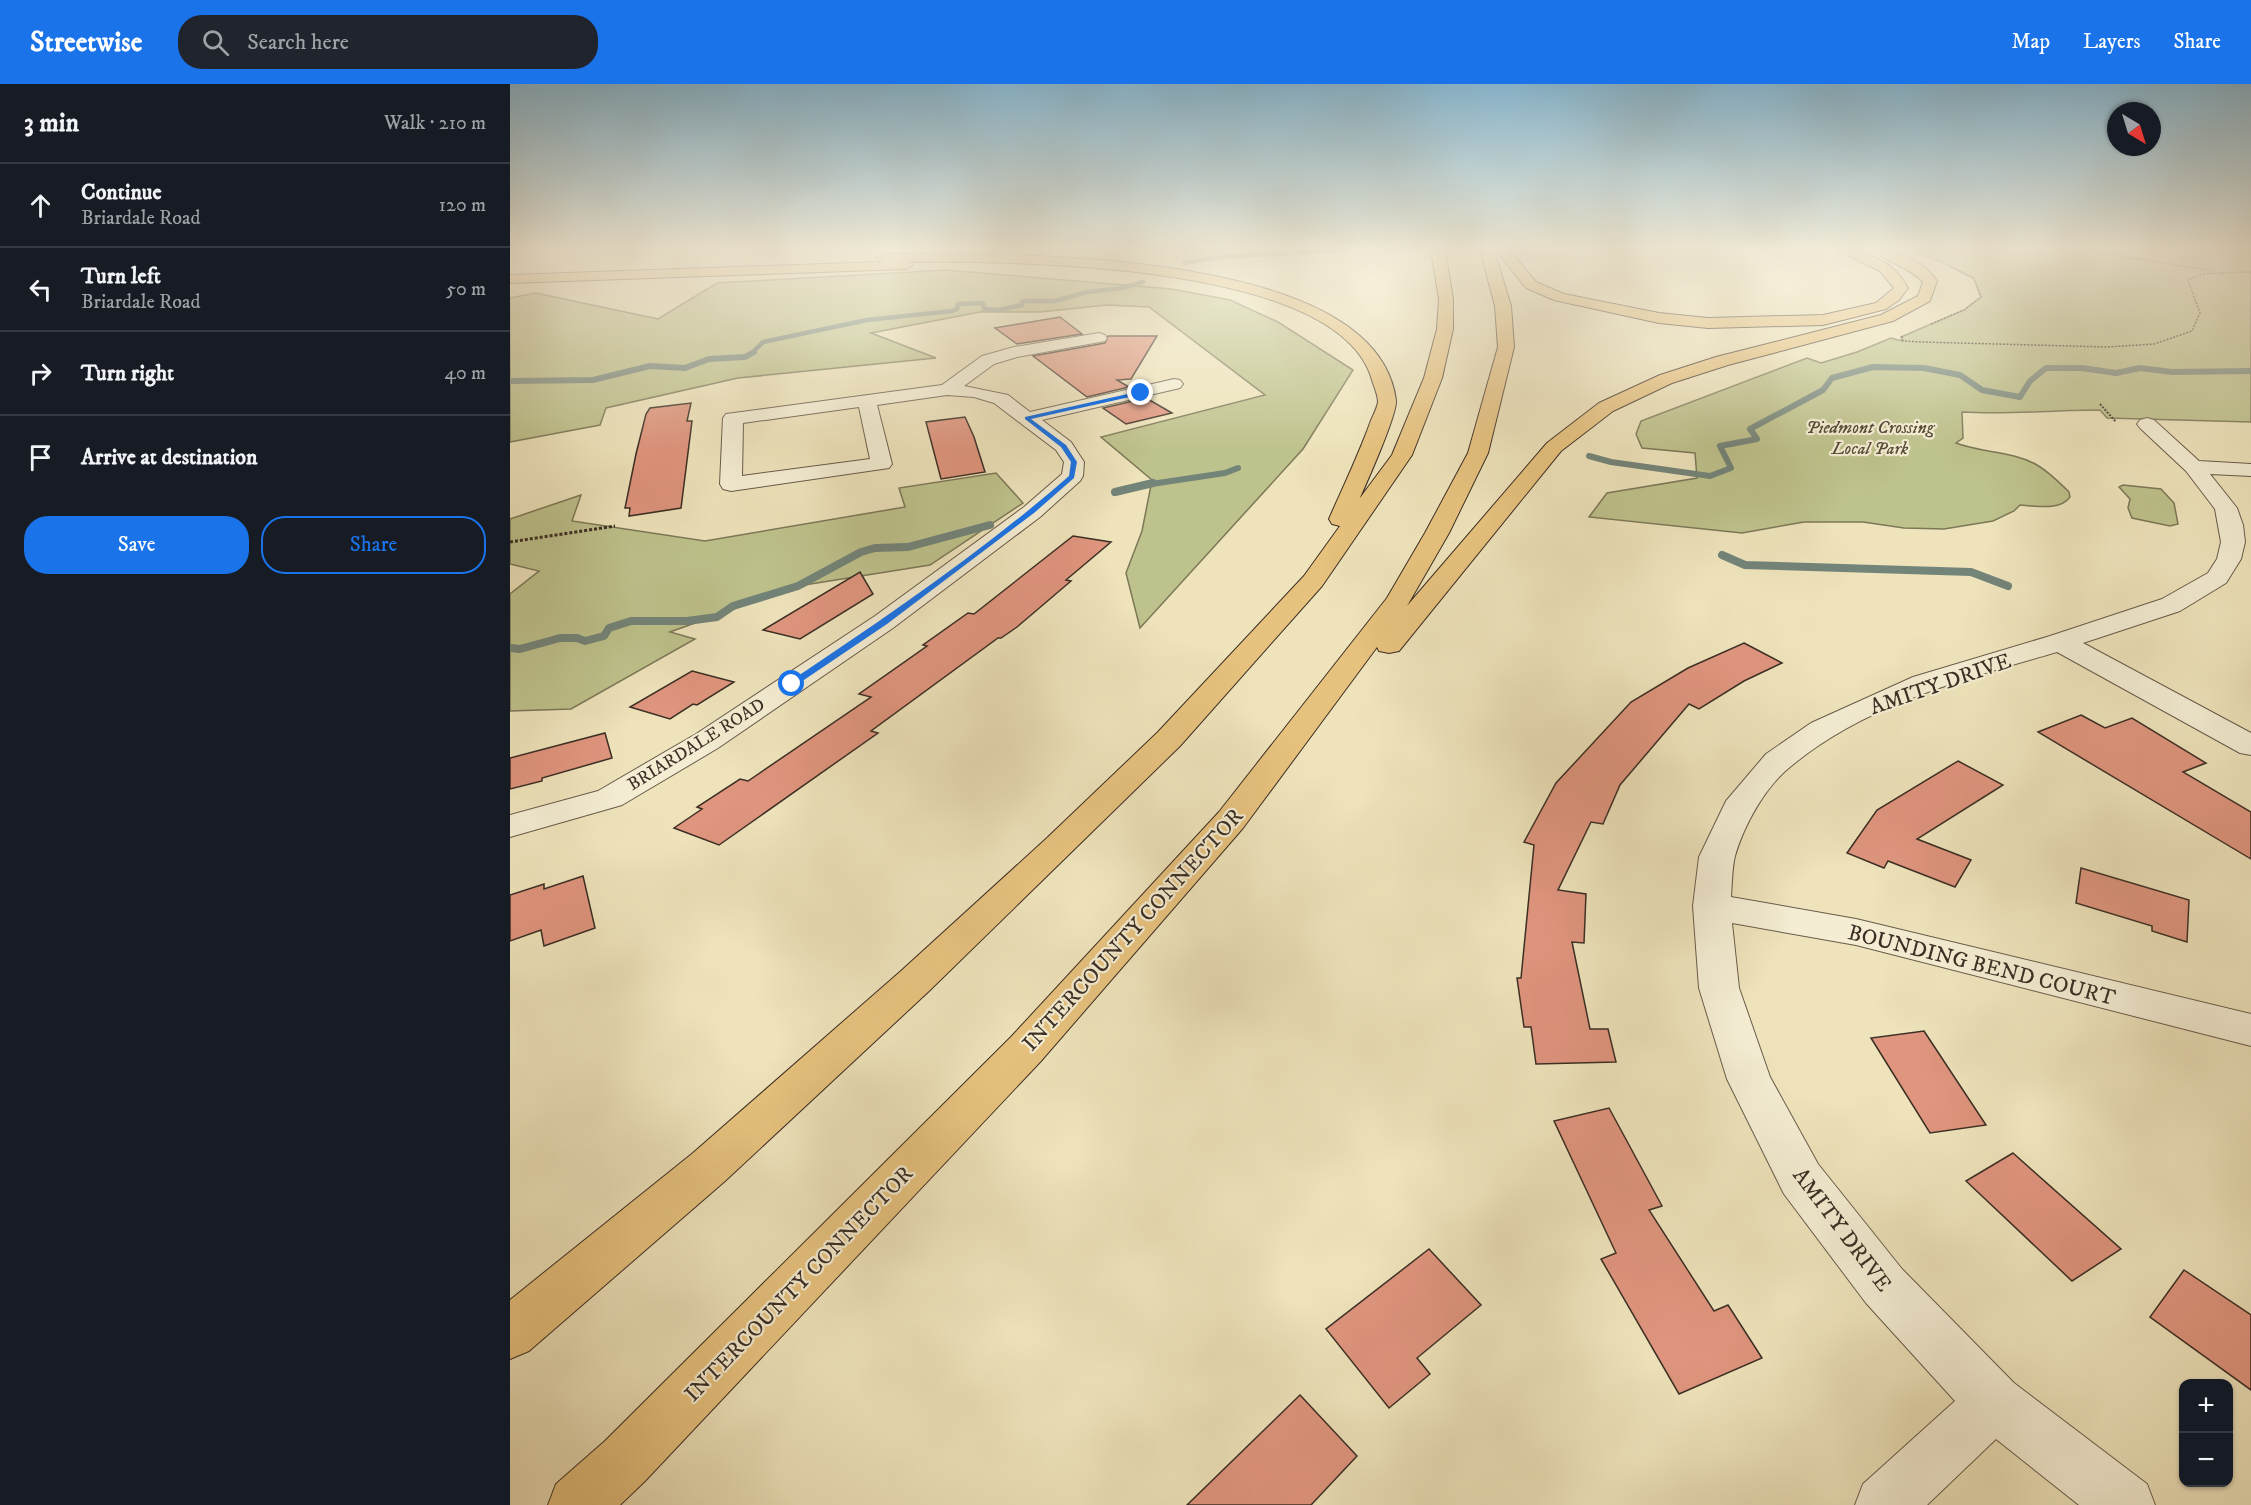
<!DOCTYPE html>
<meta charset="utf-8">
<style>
:root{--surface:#171b24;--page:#20242c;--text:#f1f3f6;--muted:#9ea1a6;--line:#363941;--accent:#1a73e8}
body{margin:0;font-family:"IM FELL DW Pica",serif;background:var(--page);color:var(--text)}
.controls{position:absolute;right:18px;bottom:18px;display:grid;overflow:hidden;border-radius:12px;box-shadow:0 2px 4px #0004}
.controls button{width:54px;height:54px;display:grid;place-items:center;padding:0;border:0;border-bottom:2px solid var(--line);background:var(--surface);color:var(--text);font:30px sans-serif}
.compass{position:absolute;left:1597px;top:18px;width:54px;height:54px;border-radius:50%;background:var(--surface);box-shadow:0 2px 4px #0004;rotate:142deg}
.stop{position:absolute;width:18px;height:18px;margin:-14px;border:4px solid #1a73e8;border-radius:50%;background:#fff}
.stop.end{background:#1a73e8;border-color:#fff;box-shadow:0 2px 6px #0008}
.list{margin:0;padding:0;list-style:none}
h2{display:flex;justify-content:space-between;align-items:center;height:78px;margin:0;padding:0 24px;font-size:26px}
h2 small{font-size:20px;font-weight:400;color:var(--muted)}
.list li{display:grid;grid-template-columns:39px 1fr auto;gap:18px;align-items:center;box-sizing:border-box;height:84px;padding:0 24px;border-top:2px solid var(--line)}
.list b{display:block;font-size:22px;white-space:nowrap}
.list p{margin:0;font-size:20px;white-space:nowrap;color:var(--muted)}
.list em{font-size:20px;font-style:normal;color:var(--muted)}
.actions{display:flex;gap:12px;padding:18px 24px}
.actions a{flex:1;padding:14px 0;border:2px solid var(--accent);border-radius:24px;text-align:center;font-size:21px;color:var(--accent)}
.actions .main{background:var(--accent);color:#fff}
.icon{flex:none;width:33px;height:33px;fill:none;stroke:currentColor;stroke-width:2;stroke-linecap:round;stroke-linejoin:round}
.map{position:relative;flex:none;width:1741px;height:1421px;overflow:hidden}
header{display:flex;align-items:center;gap:36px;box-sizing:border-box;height:84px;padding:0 30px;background:var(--accent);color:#fff}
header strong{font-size:28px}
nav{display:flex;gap:33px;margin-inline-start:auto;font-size:21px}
.search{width:420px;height:54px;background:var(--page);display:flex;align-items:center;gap:15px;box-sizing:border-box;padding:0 21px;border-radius:24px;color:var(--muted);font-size:22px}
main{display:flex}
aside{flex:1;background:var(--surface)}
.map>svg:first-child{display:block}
.green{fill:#bec28c;stroke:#7c7858;stroke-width:1.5}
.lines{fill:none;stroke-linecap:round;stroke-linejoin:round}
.stream-far2{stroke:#738479;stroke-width:4.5}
.stream-far1{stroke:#738479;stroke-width:6}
.stream{stroke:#738479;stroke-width:8}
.building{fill:#df957e;stroke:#3b2e24;stroke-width:1.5}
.minor-casing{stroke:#685b4a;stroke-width:2}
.highway-casing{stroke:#3b2e24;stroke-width:2}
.path-far2{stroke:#3b2e24;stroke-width:1.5;stroke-dasharray:2 1.5;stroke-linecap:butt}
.path-far1{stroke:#3b2e24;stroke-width:2;stroke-dasharray:2 1.5;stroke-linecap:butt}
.path{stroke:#3b2e24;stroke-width:3;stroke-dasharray:3 2;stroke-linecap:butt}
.minor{fill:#f4edd3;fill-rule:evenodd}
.highway{fill:#e7c27e;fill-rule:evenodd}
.route{fill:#1a73e8}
.labels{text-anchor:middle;stroke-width:4.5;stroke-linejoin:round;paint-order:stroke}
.far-park-label{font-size:18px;font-style:italic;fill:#554c39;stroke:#f4edd3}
.far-street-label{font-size:18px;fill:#3b2e24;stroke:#f4edd3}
.street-label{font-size:22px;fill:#3b2e24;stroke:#f4edd3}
</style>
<header>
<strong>Streetwise</strong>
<div class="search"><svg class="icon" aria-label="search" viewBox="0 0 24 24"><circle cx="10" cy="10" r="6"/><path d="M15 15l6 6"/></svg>Search here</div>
<nav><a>Map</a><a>Layers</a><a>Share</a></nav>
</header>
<main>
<aside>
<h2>3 min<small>Walk · 210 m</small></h2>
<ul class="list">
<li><svg class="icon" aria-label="ahead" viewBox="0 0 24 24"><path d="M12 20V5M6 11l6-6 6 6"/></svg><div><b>Continue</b><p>Briardale Road</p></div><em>120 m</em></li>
<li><svg class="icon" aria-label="left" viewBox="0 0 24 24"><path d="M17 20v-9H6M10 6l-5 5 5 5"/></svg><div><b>Turn left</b><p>Briardale Road</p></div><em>50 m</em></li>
<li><svg class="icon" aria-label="right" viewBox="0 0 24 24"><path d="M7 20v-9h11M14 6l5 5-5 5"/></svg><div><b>Turn right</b></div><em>40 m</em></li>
<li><svg class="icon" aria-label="arrive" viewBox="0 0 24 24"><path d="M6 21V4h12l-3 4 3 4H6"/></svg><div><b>Arrive at destination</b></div></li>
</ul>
<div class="actions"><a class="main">Save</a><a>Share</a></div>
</aside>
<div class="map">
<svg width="1741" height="1421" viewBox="0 0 1741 1421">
<rect width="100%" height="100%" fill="#eee3bb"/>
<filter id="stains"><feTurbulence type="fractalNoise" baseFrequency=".00333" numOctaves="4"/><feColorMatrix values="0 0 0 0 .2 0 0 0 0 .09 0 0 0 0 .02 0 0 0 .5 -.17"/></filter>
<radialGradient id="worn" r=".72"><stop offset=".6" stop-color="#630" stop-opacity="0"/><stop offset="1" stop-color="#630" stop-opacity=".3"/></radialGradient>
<g class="green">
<path d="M1399,166H1741V338L1597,334L1590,326C1544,326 1498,331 1452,328L1453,354L1446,359C1472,369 1503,367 1527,381C1539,388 1549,398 1559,408L1560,413C1550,427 1526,422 1510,421L1504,427L1483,437L1434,445L1394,444L1353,438H1294L1232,449L1079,433L1097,409L1187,394L1185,369L1132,364L1126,350L1131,337L1297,274L1311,279L1347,268L1381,254L1392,257L1391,253L1454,226L1471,213L1464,194L1429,177Z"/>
<path d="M436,186L662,205L720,216L768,238L843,286L793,365L630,544L616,489L632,447L642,396L591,353L755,311L639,223L597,221L530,228H470L361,249L426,274L228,294L96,324L90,341L0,358V214L26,209L148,235L207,199Z"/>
<path d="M486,389L513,419L420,481L288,502L160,548L185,555L61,625L0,627V510L29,487L0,480V435L71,411L62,437L195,457L395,423L389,404Z"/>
<path d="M1613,401L1651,405L1664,419L1668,440L1660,442L1622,434L1618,424L1620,415L1609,403Z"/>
</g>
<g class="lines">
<g class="stream-far2">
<path d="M674,179L710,173L836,166"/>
<path d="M242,269L253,258L357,236L442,227L447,225L448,220L473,219L474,225L489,226L512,221V218L516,217H545L577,208L612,204L633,198"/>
</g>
<g class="stream-far1">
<path d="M0,297L83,296L140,282L175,284L199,275L235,273L244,268"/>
<path d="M1079,372L1101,378L1200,392L1221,384L1210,362L1247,355L1240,345L1313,306L1322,294L1363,283L1414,284L1450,291L1472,306L1510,313L1520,297L1536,284H1572L1606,289L1630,284L1662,288L1741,287"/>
<path d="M635,401L715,389L728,384"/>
</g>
<g class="stream">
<path d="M605,408L643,399"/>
<path d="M1212,471L1235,481L1461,488L1498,502"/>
<path d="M0,564L10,565L50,554H67L75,557L94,552L99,544L121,537H177L207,533L223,522L288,502L351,468L365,464L398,463L480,441"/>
</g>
</g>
<g class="building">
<path d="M550,233L572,250L507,260L485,244Z"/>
<path d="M598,252H647L621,295L607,296L619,303L577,313L523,272L595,259Z"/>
<path d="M636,314L662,329L616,340L593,324Z"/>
<path d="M181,319L177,337H182L171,424L119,432L120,424H115L126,370L136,330L140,324Z"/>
<path d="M455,333L464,353L475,388L431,395L416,338Z"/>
<path d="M563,452L601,458L556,496L561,497L507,543L491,554H488L361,647L368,649L209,761L164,744L192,725L187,723L230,695L238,697L361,613L349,610L417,562L413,561L458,529L464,530Z"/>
<path d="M350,488L363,510L290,555L253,546Z"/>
<path d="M1234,559L1272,579L1234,597L1189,625L1179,620L1110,701L1093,740L1081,738L1048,806L1076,810L1074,859L1062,858L1080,945H1098L1106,978L1026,980L1021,943H1014L1007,894H1011L1024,761L1014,758L1046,699L1121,618L1178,584Z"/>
<path d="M182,587L224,598L187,621L183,620L160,635L120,623Z"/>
<path d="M1571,631L1595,644L1622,634L1696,679L1673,688L1741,728V775L1528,648Z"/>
<path d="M95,649L102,674L32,694V697L0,705V674Z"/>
<path d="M1448,677L1493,701L1407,755L1461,776L1445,803L1378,777L1374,784L1337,769L1367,726Z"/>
<path d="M1571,784L1679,816L1677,858L1642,847V842L1566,819Z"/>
<path d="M73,792L85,844L34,862L31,846L0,857V811L34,800V805Z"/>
<path d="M1414,947L1476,1041L1420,1049L1361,954Z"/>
<path d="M1099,1024L1152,1122L1139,1126L1204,1227L1218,1221L1252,1274L1169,1310L1091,1175L1106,1169L1044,1037Z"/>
<path d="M1503,1069L1611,1165L1562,1197L1456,1097Z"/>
<path d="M919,1165L971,1221L907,1274L920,1290L879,1324L816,1245Z"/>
<path d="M1674,1186L1741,1231V1306L1640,1233Z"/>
<path d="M790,1311L847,1372L801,1421H677Z"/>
</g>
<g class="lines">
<defs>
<g id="minor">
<path d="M589,249L595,251L597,254L595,257L507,273L484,280L454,302L498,311L520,328L664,295L670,296L673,300L670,304L532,336L561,358L574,378L573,392L570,397L530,433L383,544L208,664L112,721L0,753V731L88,707L186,650L365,532L514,423L552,390L554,378L546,366L484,319L464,313L437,311L367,321L382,380L379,384L221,407L213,405L210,400L213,334L216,330L432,301L472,272L504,263ZM349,323L360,375L232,392L233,339Z"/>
<path d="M1637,334L1644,336L1689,377L1741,380V392L1700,390L1727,424L1733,441L1735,458L1731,475L1716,499L1670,527L1573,559L1741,649V671L1730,669L1547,568C1455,595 1355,620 1280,683C1255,703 1234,741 1225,772C1222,784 1222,800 1221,813L1346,835L1741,930V962L1346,861L1222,839L1229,904L1260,993L1308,1080L1392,1185L1504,1299L1637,1400L1645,1421H1569L1486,1355L1417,1421H1345L1353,1400L1445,1317L1356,1219L1274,1110L1217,995L1189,904L1183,822L1189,773L1216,717L1256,670L1301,639L1403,593L1540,552L1652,515L1698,489L1707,475L1711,458L1705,425L1676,387L1630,344L1627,340L1630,336Z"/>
</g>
<g id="highway">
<path d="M921,166H935L943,215V245L932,294L902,371L812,502L670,662L419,907L215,1097L19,1267L0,1275V1216L183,1069L391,887L537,754L648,648L794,492L830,442L822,440L819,435C833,403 848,372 860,339C862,333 867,325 868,318C868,311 864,303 862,296C829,177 500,177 400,178L403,181L396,185L0,199V191L372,178L366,174L373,170C488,170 866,161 886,316C888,329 857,398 850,414L882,371L914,294L927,245L929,215Z"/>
<path d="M970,166H984L1001,222L1004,263L978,369L939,449L897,522L1037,359L1089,319L1150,291L1206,273L1371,231L1408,212L1413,198C1398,182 1377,179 1364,166C1389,166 1412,176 1427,197L1420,217L1383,237L1218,281L1162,299L1103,327L1051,367L889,567L879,569L869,567L867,563L733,744L531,977L135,1397L110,1421H38L46,1400L95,1357L501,953L709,728L877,514L915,449L958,369L988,263L985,222Z"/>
<path d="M986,166H999L1026,198L1054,210L1149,229L1198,234L1313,231L1366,219L1384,204L1370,187L1327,166C1356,166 1384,177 1398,204L1389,216L1376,225L1313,241L1198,244L1149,239L1044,216L1016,204Z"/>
</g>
</defs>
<use href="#minor" class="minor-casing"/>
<use href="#highway" class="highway-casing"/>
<g class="path-far2">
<path d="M1572,166L1704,187"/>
<path d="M1712,189L1741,188"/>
<path d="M1421,240L1454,226L1471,213L1464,195L1440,182"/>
<path d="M1392,252L1393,257L1412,258L1597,263L1644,260L1682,247L1690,229L1678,196L1692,190L1712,189"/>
</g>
<path class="path-far1" d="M1590,320L1606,338"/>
<path class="path" d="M0,458L105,442"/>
<use href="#minor" class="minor"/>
<use href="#highway" class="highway"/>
</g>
<linearGradient id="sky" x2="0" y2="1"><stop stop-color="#88b8d2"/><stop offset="0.45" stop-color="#f7f2e0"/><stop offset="1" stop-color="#f7f2e0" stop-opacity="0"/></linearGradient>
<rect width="1741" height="365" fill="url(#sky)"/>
<path class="route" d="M631,307L633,310L521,335L556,361L567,378L564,394L524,429L377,540L285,602H279V598C375,534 472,468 559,392L561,378L551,363L515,335V333Z"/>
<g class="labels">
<g class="far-park-label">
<text x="1360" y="349">Piedmont Crossing<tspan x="1360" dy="21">Local Park</tspan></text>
</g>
<g class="far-street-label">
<text transform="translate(186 660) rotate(-32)" y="6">BRIARDALE ROAD</text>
</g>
<g class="street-label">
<text transform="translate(1430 599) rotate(-19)" y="8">AMITY DRIVE</text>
<text transform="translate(622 845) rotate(-48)" y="8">INTERCOUNTY CONNECTOR</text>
<text transform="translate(1472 880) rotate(14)" y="8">BOUNDING BEND COURT</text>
<text transform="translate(1333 1145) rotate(53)" y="8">AMITY DRIVE</text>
<text transform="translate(288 1199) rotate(-46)" y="8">INTERCOUNTY CONNECTOR</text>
</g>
</g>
<rect width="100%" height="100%" filter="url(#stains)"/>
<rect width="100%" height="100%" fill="url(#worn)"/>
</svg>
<div class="controls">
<button>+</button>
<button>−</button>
</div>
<svg class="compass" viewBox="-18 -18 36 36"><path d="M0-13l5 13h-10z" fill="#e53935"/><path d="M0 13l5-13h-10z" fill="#9ea1a6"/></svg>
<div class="stop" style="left:282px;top:600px"></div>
<div class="stop end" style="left:631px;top:309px"></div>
</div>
</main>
